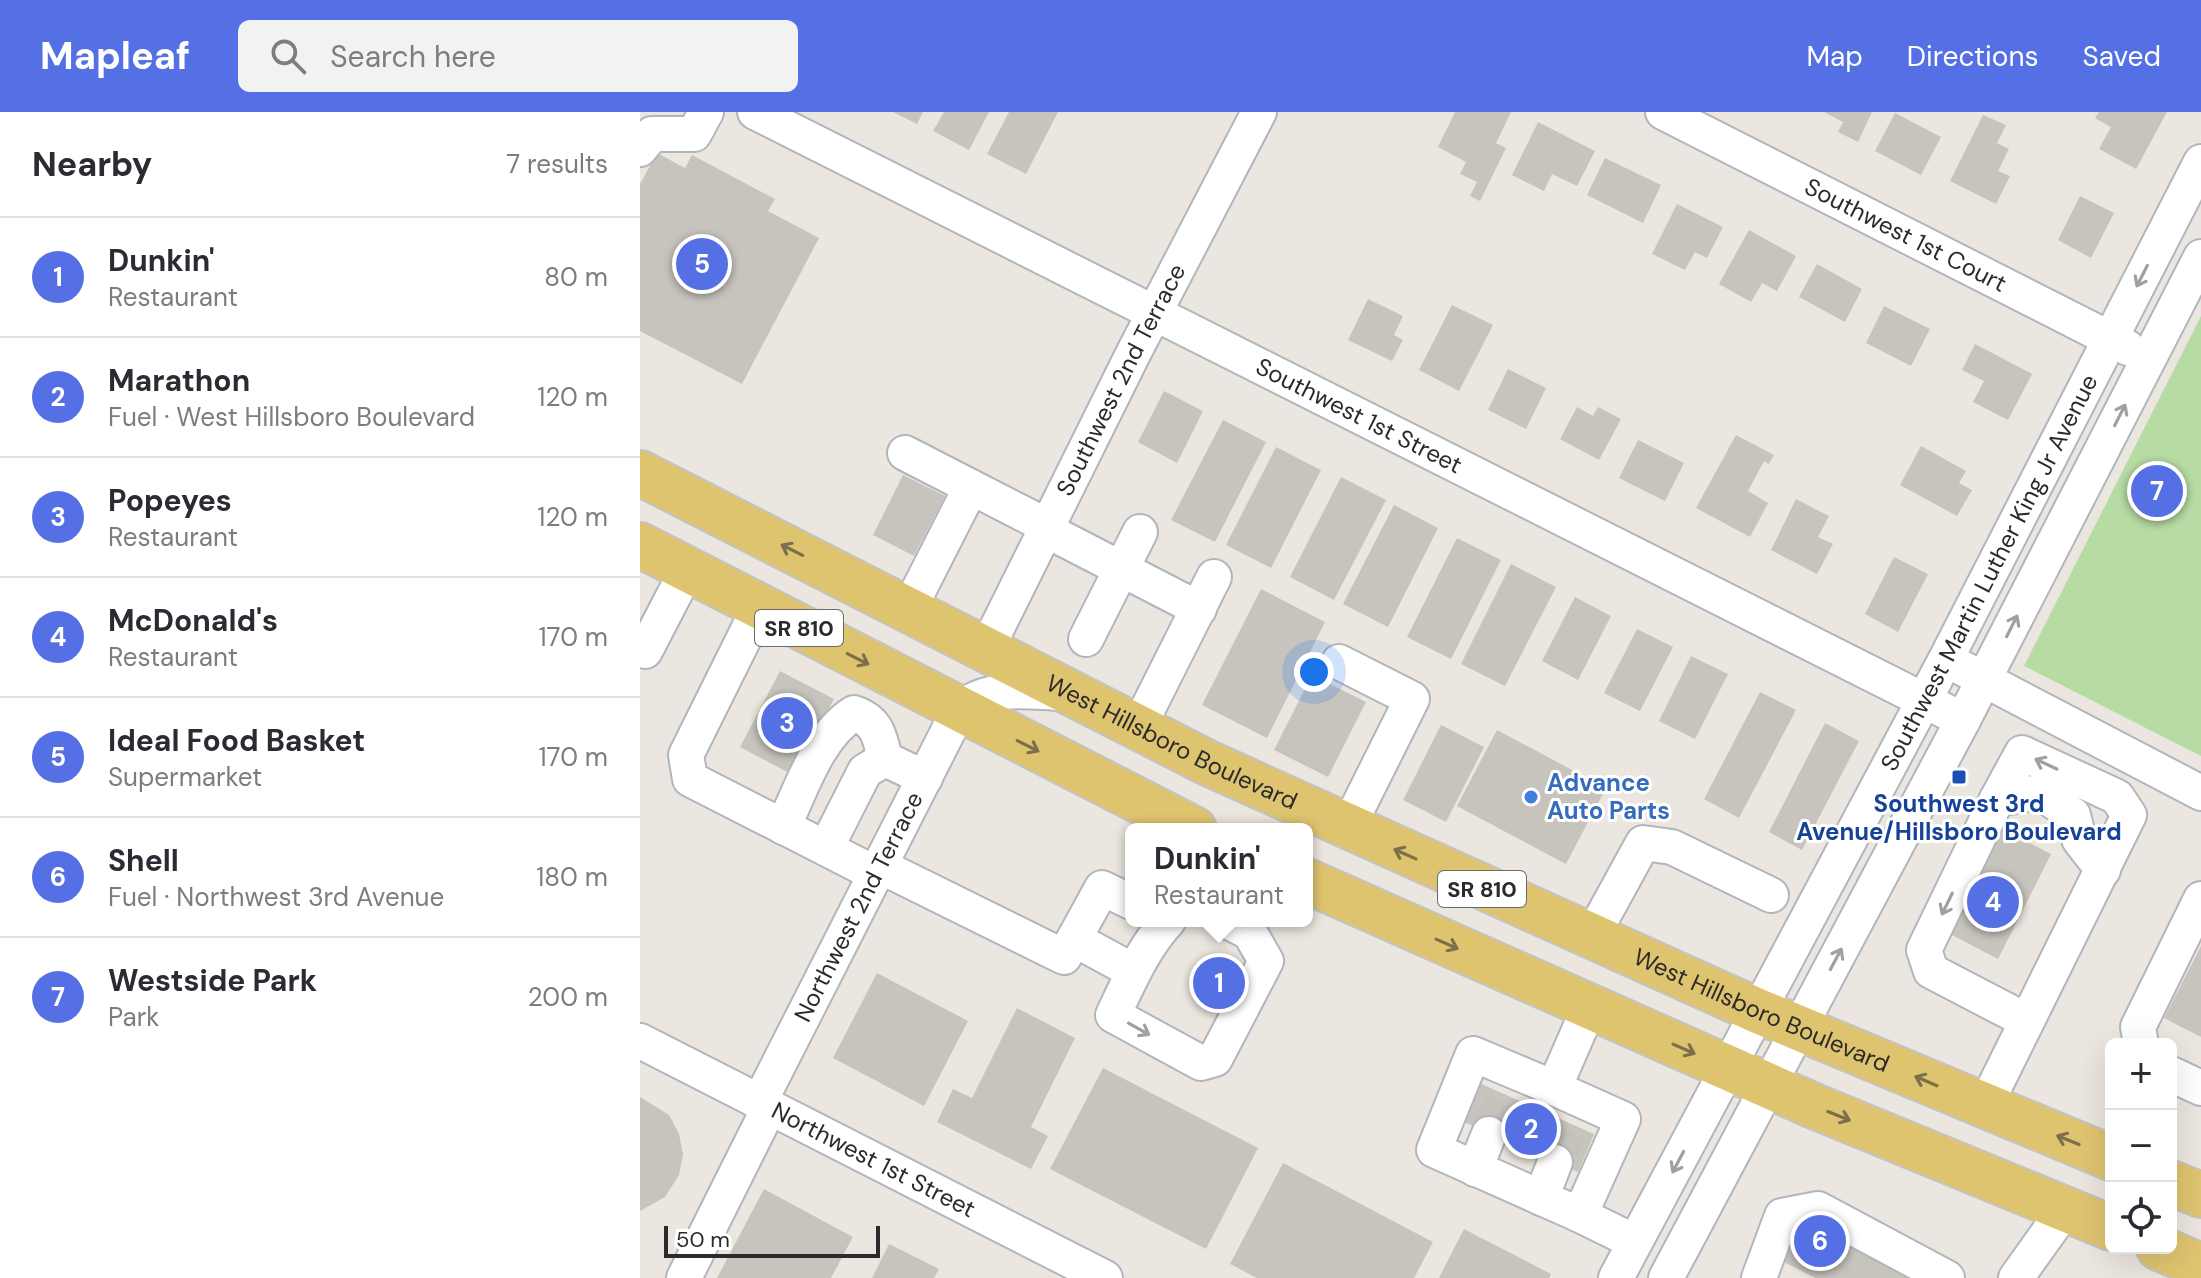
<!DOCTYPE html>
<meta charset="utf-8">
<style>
:root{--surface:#fff;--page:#f2f2f3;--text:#2b2b33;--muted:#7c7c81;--line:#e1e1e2;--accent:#5470e4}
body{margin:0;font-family:"DM Sans",sans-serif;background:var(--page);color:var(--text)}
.controls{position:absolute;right:24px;bottom:24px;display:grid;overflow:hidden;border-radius:12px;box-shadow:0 8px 32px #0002}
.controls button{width:72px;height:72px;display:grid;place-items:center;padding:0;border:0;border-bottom:2px solid var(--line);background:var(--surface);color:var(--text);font:40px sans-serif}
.scale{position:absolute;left:24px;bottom:20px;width:216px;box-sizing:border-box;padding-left:8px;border:4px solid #2b2b2b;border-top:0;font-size:22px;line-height:28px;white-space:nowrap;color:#2b2b2b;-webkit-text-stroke:6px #fff;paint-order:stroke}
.you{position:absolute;left:674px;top:560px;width:28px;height:28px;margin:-20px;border:6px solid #fff;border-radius:50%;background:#1a73e8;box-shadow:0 0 0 12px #1a73e833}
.badge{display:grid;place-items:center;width:52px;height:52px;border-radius:50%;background:var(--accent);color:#fff;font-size:26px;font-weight:700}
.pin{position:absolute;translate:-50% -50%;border:4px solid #fff;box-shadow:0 2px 8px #0006}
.popup{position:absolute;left:485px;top:711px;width:188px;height:104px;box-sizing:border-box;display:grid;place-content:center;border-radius:12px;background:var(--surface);filter:drop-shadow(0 2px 6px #0005);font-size:26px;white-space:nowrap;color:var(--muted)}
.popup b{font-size:30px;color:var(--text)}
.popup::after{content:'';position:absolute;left:50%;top:100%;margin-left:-16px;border:16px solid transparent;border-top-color:var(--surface)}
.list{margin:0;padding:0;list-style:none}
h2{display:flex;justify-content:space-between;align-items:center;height:104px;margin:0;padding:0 32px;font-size:34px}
h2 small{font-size:26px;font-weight:400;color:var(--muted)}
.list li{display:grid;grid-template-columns:52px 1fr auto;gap:24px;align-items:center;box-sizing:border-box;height:120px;padding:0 32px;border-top:2px solid var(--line)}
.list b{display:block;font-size:30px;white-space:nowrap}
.list p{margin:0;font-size:26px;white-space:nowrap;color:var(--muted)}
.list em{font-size:26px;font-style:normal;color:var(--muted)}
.icon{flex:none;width:44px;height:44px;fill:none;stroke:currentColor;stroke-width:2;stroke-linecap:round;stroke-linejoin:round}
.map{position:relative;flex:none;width:1561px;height:1166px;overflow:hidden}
header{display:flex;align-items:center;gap:48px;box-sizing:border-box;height:112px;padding:0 40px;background:var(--accent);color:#fff}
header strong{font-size:38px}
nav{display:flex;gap:44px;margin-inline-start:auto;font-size:28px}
.search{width:560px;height:72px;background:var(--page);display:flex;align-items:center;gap:20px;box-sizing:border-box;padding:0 28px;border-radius:12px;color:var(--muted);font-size:30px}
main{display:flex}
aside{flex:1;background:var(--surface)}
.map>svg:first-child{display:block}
.green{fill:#b6dba3}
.building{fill:#c7c4be}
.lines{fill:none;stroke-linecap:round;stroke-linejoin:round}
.minor-tunnel{stroke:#c5c1bb;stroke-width:34;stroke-dasharray:34 17;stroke-linecap:butt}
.minor-casing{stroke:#b3b5bd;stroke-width:38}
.major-casing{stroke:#c4c4c4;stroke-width:48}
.minor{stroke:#fff;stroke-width:34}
.major{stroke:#dfc470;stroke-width:44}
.oneway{stroke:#a0a0a0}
.oneway2{stroke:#7c704a}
.transit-dot{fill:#1a4fb4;stroke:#fff;stroke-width:3}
.shop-dot{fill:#3f7fe0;stroke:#fff;stroke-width:3}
.labels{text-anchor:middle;stroke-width:6;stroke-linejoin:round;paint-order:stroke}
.shield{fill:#fff;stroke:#6b6b6b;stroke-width:2}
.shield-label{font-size:22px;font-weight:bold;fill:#2b2b2b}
.street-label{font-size:24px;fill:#2b2b2b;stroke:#fff}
.shop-label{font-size:24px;font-weight:bold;fill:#366cbe;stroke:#fff;text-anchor:start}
.transit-label{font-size:24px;font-weight:bold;fill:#164399;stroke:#fff}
</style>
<header>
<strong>Mapleaf</strong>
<div class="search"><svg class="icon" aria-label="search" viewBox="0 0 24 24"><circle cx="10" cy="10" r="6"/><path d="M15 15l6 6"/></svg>Search here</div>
<nav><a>Map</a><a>Directions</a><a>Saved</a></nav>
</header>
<main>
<aside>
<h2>Nearby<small>7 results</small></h2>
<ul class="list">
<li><span class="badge">1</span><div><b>Dunkin'</b><p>Restaurant</p></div><em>80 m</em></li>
<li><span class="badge">2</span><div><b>Marathon</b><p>Fuel · West Hillsboro Boulevard</p></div><em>120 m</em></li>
<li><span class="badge">3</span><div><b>Popeyes</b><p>Restaurant</p></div><em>120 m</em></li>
<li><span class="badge">4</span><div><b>McDonald's</b><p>Restaurant</p></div><em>170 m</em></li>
<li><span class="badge">5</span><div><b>Ideal Food Basket</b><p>Supermarket</p></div><em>170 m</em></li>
<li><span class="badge">6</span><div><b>Shell</b><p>Fuel · Northwest 3rd Avenue</p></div><em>180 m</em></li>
<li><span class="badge">7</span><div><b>Westside Park</b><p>Park</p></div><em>200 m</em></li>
</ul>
</aside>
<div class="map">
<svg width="1561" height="1166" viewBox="0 0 1561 1166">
<rect width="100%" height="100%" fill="#ebe6df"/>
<path class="green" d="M1561,204V644L1384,554Z"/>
<g class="building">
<path d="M253,0H283L277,12Z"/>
<path d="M304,0H349L329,38L293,19Z"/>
<path d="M369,0H418L386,62L347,42Z"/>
<path d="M815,0H871L856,31L866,36L840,89L830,84L837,70L820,62L826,50L798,35Z"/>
<path d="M1184,0H1232L1218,30L1198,20L1203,10Z"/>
<path d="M1459,0H1527L1496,57L1459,37L1471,15L1455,6Z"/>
<path d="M1255,1L1301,25L1281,63L1235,39Z"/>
<path d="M1343,3L1366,13L1357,31L1369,37L1358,59L1370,64L1356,92L1310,69Z"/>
<path d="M898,10L955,39L937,74L912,62L904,79L872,63Z"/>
<path d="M17,41L45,56L52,43L135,87L128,99L179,126L102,272L0,219V72Z"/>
<path d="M965,46L1021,73L1003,111L947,83Z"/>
<path d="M1440,84L1474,101L1451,146L1418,128Z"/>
<path d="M1037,92L1083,115L1067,146L1055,140L1045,158L1012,142Z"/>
<path d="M1109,118L1156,144L1137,179L1122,171L1111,190L1079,172Z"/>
<path d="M1177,152L1222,177L1205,210L1159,185Z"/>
<path d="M728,187L763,204L754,223L763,228L752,249L708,228Z"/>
<path d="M812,193L853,213L819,279L779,258Z"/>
<path d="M1244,194L1290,217L1271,254L1226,231Z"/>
<path d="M1335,232L1392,262L1368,308L1333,290L1344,269L1322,258Z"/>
<path d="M868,257L906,276L886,317L848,298Z"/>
<path d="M524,279L563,299L537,351L498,330Z"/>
<path d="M937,295L953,304L958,295L981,307L959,348L920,327Z"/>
<path d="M583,308L626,330L575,430L531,408Z"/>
<path d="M1096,323L1134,343L1129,352L1124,349L1108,379L1128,391L1110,425L1056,396Z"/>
<path d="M998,328L1044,351L1025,389L979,366Z"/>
<path d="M1281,334L1326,359L1319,371L1332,378L1317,404L1260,373Z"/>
<path d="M636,335L681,358L631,456L586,433Z"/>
<path d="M263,363L305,384L274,444L233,423Z"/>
<path d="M701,365L746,388L694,488L650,465Z"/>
<path d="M1156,387L1189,404L1178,425L1193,432L1177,462L1131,438Z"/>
<path d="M754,393L798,416L748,515L703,492Z"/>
<path d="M817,426L861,448L811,547L767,525Z"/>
<path d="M1254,445L1288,462L1258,520L1225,502Z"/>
<path d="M871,452L916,475L865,574L821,552Z"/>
<path d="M621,477L685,510L627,626L562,593Z"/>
<path d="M935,485L971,504L938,568L902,549Z"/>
<path d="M997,517L1033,535L1000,599L964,581Z"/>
<path d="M1051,544L1088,562L1055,627L1019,609Z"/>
<path d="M140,559L194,587L153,663L100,635Z"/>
<path d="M672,563L726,590L688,665L634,638Z"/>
<path d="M1120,580L1156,598L1099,706L1064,687Z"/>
<path d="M1185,611L1219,629L1162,738L1129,720Z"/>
<path d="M801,613L844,635L806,710L763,688Z"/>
<path d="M857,618L966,676L926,752L817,694Z"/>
<path d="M1359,715L1411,742L1358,847L1310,822Z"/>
<path d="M1561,834V925L1524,906Z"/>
<path d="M237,861L328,909L284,994L193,946Z"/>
<path d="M377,896L435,926L391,1015L408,1024L391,1057L297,1010L313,977L332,986Z"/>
<path d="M463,956L618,1036L566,1137L410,1057Z"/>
<path d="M839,971L954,1022L938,1060L822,1009Z"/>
<path d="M0,985L29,1003L39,1022L43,1042L39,1063L25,1085L0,1099Z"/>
<path d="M643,1051L793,1130L774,1166H617L590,1152Z"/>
<path d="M124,1077L213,1125L191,1166H77Z"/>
<path d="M1166,1108L1276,1166H1175L1144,1150Z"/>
<path d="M824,1117L911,1162L909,1166H799Z"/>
<path d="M249,1132L299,1157L294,1166H232Z"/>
</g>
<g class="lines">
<g class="minor-tunnel">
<path d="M849,1022L866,983"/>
<path d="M915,1050L933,1012"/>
</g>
<defs>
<g id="minor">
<path id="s1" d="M115,0L1323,608"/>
<path id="s2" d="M1023,0L1488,236"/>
<path d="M0,37L12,22H54L66,0"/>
<path d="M265,341L331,375"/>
<path d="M406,418L559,497"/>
<path d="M119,496L46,643L50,667L236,762"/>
<path d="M268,499L331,375L407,414"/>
<path d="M446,527L500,420"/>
<path d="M0,537L5,539L47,458"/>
<path id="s3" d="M346,538L494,240L619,0"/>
<path d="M699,550L772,587L708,715"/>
<path d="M1324,557L1561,681"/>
<path d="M498,616L574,465"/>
<path d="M143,715C162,676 177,625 214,601C237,609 240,624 245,647L285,666"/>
<path d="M186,736L225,659L245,647"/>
<path d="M240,754L424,845L434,827L493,859"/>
<path d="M528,809C503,836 489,870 473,903L561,951L575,947L626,849L610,821L587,809"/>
<path d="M952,824L1003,731L1032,735L1131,783"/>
<path d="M434,827L462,776L491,790"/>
<path d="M1387,909L1291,859L1284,838L1357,687L1400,680L1433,703L1439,727L1463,758"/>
<path id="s4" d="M0,929L465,1166"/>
<path d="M1501,932L1498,915L1561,787"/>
<path d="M1531,962L1561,976"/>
<path d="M914,976L983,1007L940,1103L794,1038L833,942L914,976L949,896"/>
<path id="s5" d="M119,991L319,598C349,572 385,580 423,581"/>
<path d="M1345,994L1489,703L1477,685L1382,641L1357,687"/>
<path d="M835,1057L849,1022"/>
<path d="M901,1086L915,1050"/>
<path d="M940,1103L995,1130"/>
<path d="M44,1166L129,996"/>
<path id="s6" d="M976,1166L1306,547L1561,50"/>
<path d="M1026,1166L1323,608L1561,145"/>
<path d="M1119,1166L1142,1104L1178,1097L1307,1166"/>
<path d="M1376,1166L1426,1096"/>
</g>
<g id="major">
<path id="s7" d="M0,361L568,651L1118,899L1471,1046"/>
<path d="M0,433L554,717"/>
<path d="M667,769L1174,994L1471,1116"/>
<path d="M1531,1071L1561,1083"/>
<path d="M1519,1136L1561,1154"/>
</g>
</defs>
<use href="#minor" class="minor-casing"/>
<use href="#major" class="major-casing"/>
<use href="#minor" class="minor"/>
<use href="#major" class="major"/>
</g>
<defs><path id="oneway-shaft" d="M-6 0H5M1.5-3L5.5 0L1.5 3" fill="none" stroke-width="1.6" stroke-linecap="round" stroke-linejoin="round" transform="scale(2)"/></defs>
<g class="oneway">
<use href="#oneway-shaft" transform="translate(1502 164) rotate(117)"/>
<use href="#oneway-shaft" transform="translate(1480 303) rotate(-63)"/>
<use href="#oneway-shaft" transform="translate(1372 514) rotate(-63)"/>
<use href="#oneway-shaft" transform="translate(1406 652) rotate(-155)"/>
<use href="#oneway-shaft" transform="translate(1307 792) rotate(116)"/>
<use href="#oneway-shaft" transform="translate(1196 847) rotate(-62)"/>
<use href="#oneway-shaft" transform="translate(499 917) rotate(29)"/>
<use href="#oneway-shaft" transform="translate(1038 1050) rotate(118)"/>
</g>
<g class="oneway2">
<use href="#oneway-shaft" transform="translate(152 438) rotate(-153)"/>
<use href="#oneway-shaft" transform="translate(218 547) rotate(27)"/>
<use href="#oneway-shaft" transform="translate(388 634) rotate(27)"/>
<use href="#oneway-shaft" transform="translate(765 742) rotate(-156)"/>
<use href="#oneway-shaft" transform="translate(807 832) rotate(24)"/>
<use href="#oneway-shaft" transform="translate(1044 937) rotate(24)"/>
<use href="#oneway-shaft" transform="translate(1286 969) rotate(-157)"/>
<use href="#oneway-shaft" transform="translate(1199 1004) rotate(22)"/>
<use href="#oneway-shaft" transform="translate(1428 1028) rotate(-158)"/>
</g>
<rect class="transit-dot" x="1311" y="657" width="16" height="16" rx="4"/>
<circle class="shop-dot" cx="891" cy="685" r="8"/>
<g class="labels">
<g class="shield">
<rect x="115" y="498" width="88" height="36" rx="6"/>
<rect x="798" y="759" width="88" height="36" rx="6"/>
</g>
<g class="shield-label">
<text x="159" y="524">SR 810</text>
<text x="842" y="785">SR 810</text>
</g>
<g class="street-label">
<text dy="8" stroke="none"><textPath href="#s2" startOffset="272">Southwest 1st Court</textPath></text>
<text dy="8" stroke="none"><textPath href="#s3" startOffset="302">Southwest 2nd Terrace</textPath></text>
<text dy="8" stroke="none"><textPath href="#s1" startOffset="676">Southwest 1st Street</textPath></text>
<text dy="8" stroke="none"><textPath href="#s6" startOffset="798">Southwest Martin Luther King Jr Avenue</textPath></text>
<text dy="8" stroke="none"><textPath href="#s7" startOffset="596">West Hillsboro Boulevard</textPath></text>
<text dy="8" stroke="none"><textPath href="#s5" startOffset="220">Northwest 2nd Terrace</textPath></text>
<text dy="8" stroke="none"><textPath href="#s7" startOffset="1244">West Hillsboro Boulevard</textPath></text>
<text dy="8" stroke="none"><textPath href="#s4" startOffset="262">Northwest 1st Street</textPath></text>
</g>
<g class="shop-label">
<text x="907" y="679">Advance<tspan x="907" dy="28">Auto Parts</tspan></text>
</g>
<g class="transit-label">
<text x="1319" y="700">Southwest 3rd<tspan x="1319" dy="28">Avenue/Hillsboro Boulevard</tspan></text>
</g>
</g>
</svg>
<div class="controls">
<button>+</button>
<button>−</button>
<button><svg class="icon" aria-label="locate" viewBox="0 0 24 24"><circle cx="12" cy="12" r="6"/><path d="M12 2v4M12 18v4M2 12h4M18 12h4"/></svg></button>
</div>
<div class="scale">50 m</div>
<div class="you"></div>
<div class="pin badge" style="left:579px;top:871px">1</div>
<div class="popup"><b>Dunkin'</b>Restaurant</div>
<div class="pin badge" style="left:891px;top:1017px">2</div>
<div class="pin badge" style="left:147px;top:611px">3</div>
<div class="pin badge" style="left:1353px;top:790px">4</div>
<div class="pin badge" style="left:62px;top:152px">5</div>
<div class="pin badge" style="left:1180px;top:1129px">6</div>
<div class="pin badge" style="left:1517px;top:379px">7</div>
</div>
</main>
